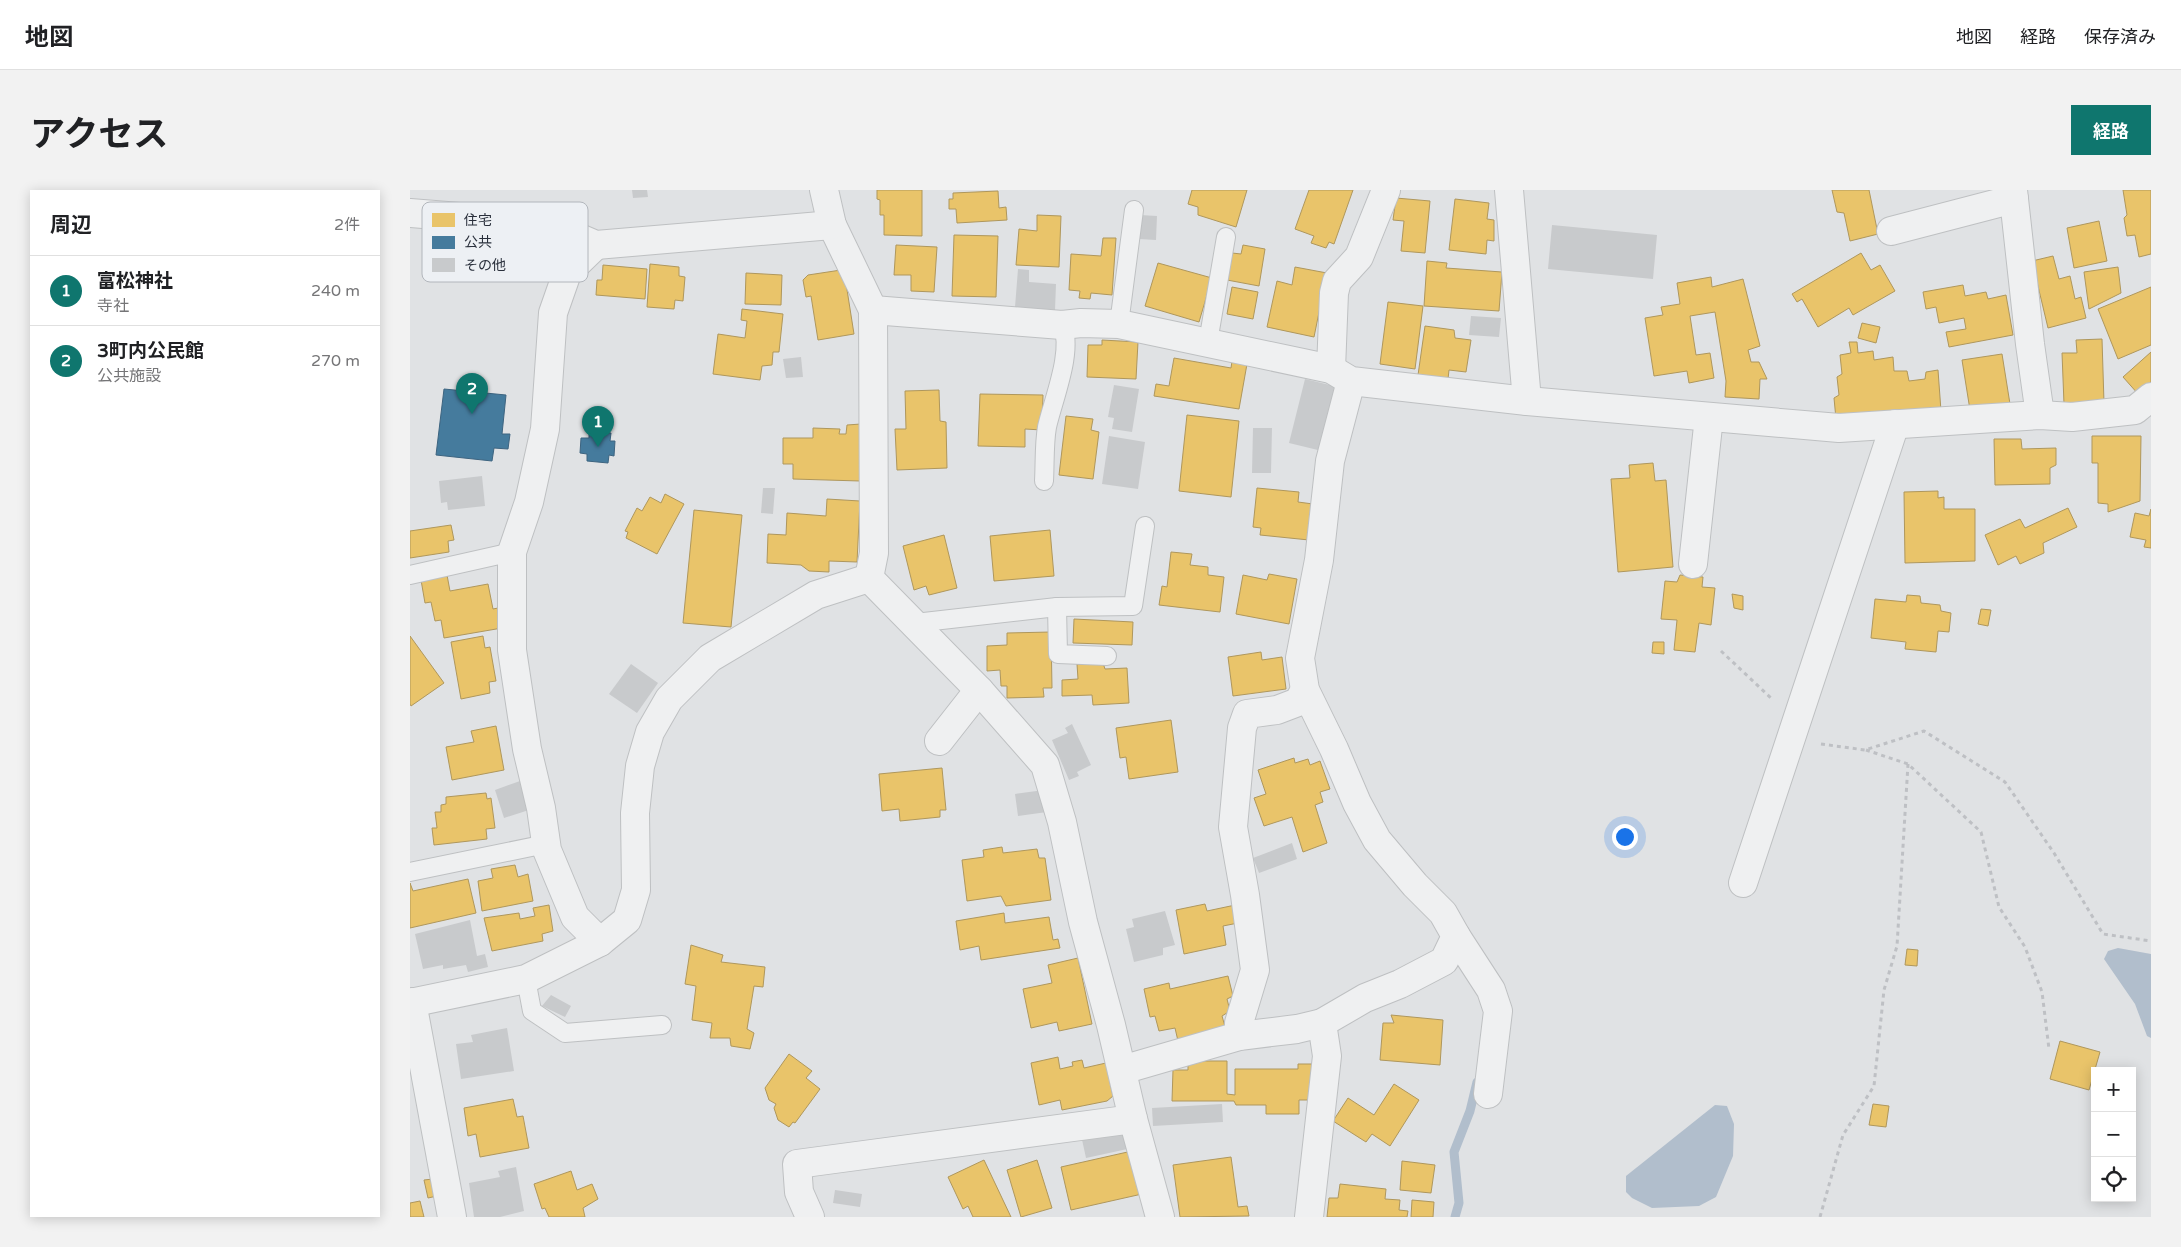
<!DOCTYPE html>
<html lang="ja">
<meta charset="utf-8">
<style>
:root{--surface:#fff;--page:#f2f2f2;--text:#202124;--muted:#757577;--line:#e0e0e0;--accent:#0f766e}
body{margin:0;font-family:"Varela Round","Noto Sans JP",sans-serif;background:var(--page);color:var(--text)}
.controls{position:absolute;right:15px;bottom:15px;display:grid;overflow:hidden;border-radius:0px;box-shadow:0 2px 12px #0003}
.controls button{width:45px;height:45px;display:grid;place-items:center;padding:0;border:0;border-bottom:1px solid var(--line);background:var(--surface);color:var(--text);font:25px sans-serif}
.you{position:absolute;left:1214px;top:646px;width:18px;height:18px;margin:-12px;border:4px solid #fff;border-radius:50%;background:#1a73e8;box-shadow:0 0 0 8px #1a73e833}
.badge{display:grid;place-items:center;width:32px;height:32px;border-radius:50%;background:var(--accent);color:#fff;font-size:16px;font-weight:700}
.pin{position:absolute;translate:-50% -41px;filter:drop-shadow(0 1px 2px #0008)}
.pin::after{content:'';position:absolute;top:26px;width:18px;height:15px;background:inherit;clip-path:polygon(0 0,100% 0,50% 100%)}
.list{margin:0;padding:0;list-style:none}
h2{display:flex;justify-content:space-between;align-items:center;height:65px;margin:0;padding:0 20px;font-size:21px}
h2 small{font-size:16px;font-weight:400;color:var(--muted)}
.list li{display:grid;grid-template-columns:32px 1fr auto;gap:15px;align-items:center;box-sizing:border-box;height:70px;padding:0 20px;border-top:1px solid var(--line)}
.list b{display:block;font-size:19px;white-space:nowrap}
.list p{margin:0;font-size:16px;white-space:nowrap;color:var(--muted)}
.list em{font-size:16px;font-style:normal;color:var(--muted)}
.icon{flex:none;width:28px;height:28px;fill:none;stroke:currentColor;stroke-width:2;stroke-linecap:round;stroke-linejoin:round}
.map{position:relative;flex:none;width:1741px;height:1027px;overflow:hidden;border-radius:0px}
header{display:flex;align-items:center;gap:30px;box-sizing:border-box;height:70px;padding:0 25px;background:var(--surface);border-bottom:1px solid var(--line)}
header strong{font-size:24px}
nav{display:flex;gap:28px;margin-inline-start:auto;font-size:18px}
.intro{display:flex;align-items:center;justify-content:space-between;box-sizing:border-box;height:120px;padding:0 30px}
h1{margin:0;font-size:35px}
.button{padding:12px 22px;border-radius:0px;background:var(--accent);color:#fff;font-size:18px;font-weight:700}
main{display:flex;gap:30px;padding:0 30px}
aside{flex:1;background:var(--surface);border-radius:0px;box-shadow:0 2px 12px #0003}
.map>svg:first-child{display:block}
.water{fill:#b1becc}
.homes{fill:#e9c46a;stroke:#af975c}
.public{fill:#457b9d;stroke:#3d6480}
.lines{fill:none;stroke-linecap:round;stroke-linejoin:round}
.stream{stroke:#b1becc;stroke-width:9}
.building{fill:#c8cacc}
.lane-casing{stroke:#bec0c2;stroke-width:20}
.street-casing{stroke:#bec0c2;stroke-width:30}
.path{stroke:#bec0c4;stroke-width:3;stroke-dasharray:4 4;stroke-linecap:butt}
.lane{stroke:#eff0f1;stroke-width:18}
.street{stroke:#eff0f1;stroke-width:28}
.key{fill:#edf0f4;stroke:#b2b6bc;stroke-width:1}
.key-label{font-size:14px;fill:#292f3b}
</style>
<header>
<strong>地図</strong>
<nav><a>地図</a><a>経路</a><a>保存済み</a></nav>
</header>
<div class="intro"><h1>アクセス</h1><a class="button">経路</a></div>
<main>
<aside>
<h2>周辺<small>2件</small></h2>
<ul class="list">
<li><span class="badge">1</span><div><b>富松神社</b><p>寺社</p></div><em>240 m</em></li>
<li><span class="badge">2</span><div><b>3町内公民館</b><p>公共施設</p></div><em>270 m</em></li>
</ul>
</aside>
<div class="map">
<svg width="1741" height="1027" viewBox="0 0 1741 1027">
<rect width="100%" height="100%" fill="#e0e2e4"/>
<g class="water">
<path d="M1708,758L1741,764V848L1737,846L1725,814L1694,769L1698,761Z"/>
<path d="M1305,915L1317,916L1324,934L1323,966L1306,1007L1289,1016L1242,1018L1222,1008L1216,1002V986Z"/>
</g>
<g class="homes">
<path d="M467,0H512V46L474,45V25H470V10L467,9Z"/>
<path d="M782,0H837L826,37L788,25V17L778,14Z"/>
<path d="M899,0H943L924,54L919,52L916,58L901,53L904,46L885,39Z"/>
<path d="M1422,0H1459L1468,44L1440,51L1434,23L1427,22Z"/>
<path d="M1713,0H1741V64L1729,67L1725,45L1717,46L1714,28L1717,25Z"/>
<path d="M588,1L589,18L596,17L597,30L547,33L546,19H539V9H543V3Z"/>
<path d="M986,8L1020,11L1015,63L991,61L994,31L983,30Z"/>
<path d="M1045,9L1079,13L1077,29L1084,30V51L1077,50L1076,64L1039,60Z"/>
<path d="M627,25L651,26L649,77L606,75L609,39L627,41Z"/>
<path d="M1689,31L1697,71L1664,78L1657,38Z"/>
<path d="M544,45L588,46L586,107L542,106Z"/>
<path d="M693,48H706L702,105L681,103L680,109L669,108L670,101L659,100L661,64L691,66Z"/>
<path d="M486,55L527,57L524,102L501,101V85H484Z"/>
<path d="M833,55L855,59L849,96L817,90L822,63L831,64Z"/>
<path d="M1451,63L1461,80L1470,75L1485,101L1443,125L1439,118L1408,137L1392,109L1387,112L1382,104Z"/>
<path d="M1643,66L1649,89L1660,86L1665,109L1671,107L1676,128L1638,138L1622,71Z"/>
<path d="M1017,71L1037,73L1036,78L1092,82L1089,121L1014,116Z"/>
<path d="M748,73L802,88L789,132L735,116Z"/>
<path d="M240,74L269,77V86L275,87L273,111L265,110L264,119L237,117Z"/>
<path d="M193,75L237,79L235,109L186,105L187,90H192Z"/>
<path d="M885,77L917,83L904,147L857,137L867,91L882,95Z"/>
<path d="M1708,77L1711,103L1679,119L1674,82Z"/>
<path d="M431,80L435,87L444,144L408,150L401,106L396,107L393,90L398,85Z"/>
<path d="M336,83L372,85L371,115L335,114Z"/>
<path d="M1301,87L1302,97L1333,89L1350,156L1338,160L1341,172H1349L1357,189H1350L1349,209L1315,207L1316,191L1305,122L1280,126L1286,165L1300,163L1304,188L1279,193L1277,181L1244,186L1235,128L1253,125L1251,117L1270,114L1267,93Z"/>
<path d="M1553,95L1555,106L1576,102L1578,109L1596,105L1603,145L1539,157L1536,142L1556,139L1554,128L1529,133L1526,117L1516,119L1513,102Z"/>
<path d="M822,97L848,102L843,129L817,124Z"/>
<path d="M1741,97V155L1708,169L1688,119Z"/>
<path d="M978,112L1013,116L1005,179L970,174Z"/>
<path d="M332,119L373,124L369,162H363L362,175L352,176L350,190L303,184L308,144L335,148L337,131L331,130Z"/>
<path d="M1452,133L1470,137L1466,153L1448,148Z"/>
<path d="M1015,136L1044,140L1045,148L1061,150L1056,182L1039,180L1038,189L1008,185Z"/>
<path d="M1692,149L1694,213L1654,214L1652,163H1667L1666,150Z"/>
<path d="M692,150L728,152L726,189L677,187L678,155H692Z"/>
<path d="M1439,152H1447L1448,163L1463,161L1464,170L1483,167L1484,181H1497L1499,191L1515,189L1516,182L1528,180L1531,221L1426,229L1424,208L1429,205L1427,187L1432,184L1430,165L1441,163Z"/>
<path d="M1741,162V194L1729,205L1713,187Z"/>
<path d="M1592,164L1600,214L1560,220L1552,170Z"/>
<path d="M764,168L821,178L822,171L837,174L829,219L744,206L746,194L759,196Z"/>
<path d="M529,200L530,231L536,232L537,278L487,280L485,239H496L495,201Z"/>
<path d="M570,204L633,205L632,240L615,239V257L568,256Z"/>
<path d="M777,225L829,231L821,307L769,301Z"/>
<path d="M656,226L683,229L681,240L689,242L683,289L649,285Z"/>
<path d="M451,234L450,291L383,289V274H373V248H403V238L430,239L429,244H436L437,235Z"/>
<path d="M1682,246H1731L1730,311L1698,322V314L1688,313V273H1682Z"/>
<path d="M1584,249H1611L1612,259L1646,258V275L1640,278V294L1585,295Z"/>
<path d="M1243,273L1245,291L1256,290L1263,377L1208,382L1201,289L1220,288L1219,275Z"/>
<path d="M847,298L889,302L888,312L903,314L899,350L850,345L851,338L843,337Z"/>
<path d="M1528,301V308L1534,307V319H1565V371L1495,373L1494,302Z"/>
<path d="M255,304L274,314L247,364L216,348L218,342L215,341L227,318L232,321L240,307L251,313Z"/>
<path d="M417,309L450,311L447,372L419,371V382L399,381L391,375L357,373L358,344L376,345L377,323L416,326Z"/>
<path d="M1658,318L1667,337L1633,353L1634,363L1610,374L1606,366L1588,375L1575,345L1610,329L1615,338Z"/>
<path d="M1741,319V358L1734,357L1736,350L1720,347L1725,323L1739,326Z"/>
<path d="M284,320L332,325L321,437L273,433Z"/>
<path d="M41,335L44,350L38,351L39,362L0,368V341Z"/>
<path d="M640,340L644,386L584,391L580,346Z"/>
<path d="M534,345L547,398L519,405L516,396L504,400L493,356Z"/>
<path d="M761,362L782,364L780,375L798,377V385L814,387L810,422L749,415L752,396L757,397Z"/>
<path d="M859,384L887,389L879,434L826,424L833,385L857,390Z"/>
<path d="M37,385L40,401L78,394L83,419L88,418L92,438L34,448L31,430L25,431L21,412L15,413L11,390Z"/>
<path d="M1270,385L1293,387L1292,397L1305,398L1301,435L1289,433L1285,462L1264,460L1267,430L1251,429L1255,391L1267,392Z"/>
<path d="M1322,404L1333,406V420L1324,418Z"/>
<path d="M1497,405L1510,406L1511,413L1530,415L1531,421L1541,423L1539,442L1528,441L1526,462L1495,459L1496,452L1461,448L1465,409L1496,412Z"/>
<path d="M1571,419L1581,420L1578,436L1568,434Z"/>
<path d="M664,429L723,432L722,455L663,453Z"/>
<path d="M641,442L642,498H633L634,507L597,508V496H591L590,480L577,481V456L597,455V443Z"/>
<path d="M0,446L34,493L1,516L0,514Z"/>
<path d="M73,446L75,458L80,457L86,491L79,492L80,503L51,509L41,452Z"/>
<path d="M1243,452H1254V464L1242,463Z"/>
<path d="M851,462L852,470L872,467L876,499L823,506L818,467Z"/>
<path d="M693,473L695,479L717,478L719,513L683,515L682,505L652,506V490L668,489L667,474Z"/>
<path d="M761,530L768,582L719,589L716,567L710,568L706,538Z"/>
<path d="M86,536L94,580L42,590L36,557L64,552L61,541Z"/>
<path d="M884,568L885,573L898,569L900,575L910,571L920,599L910,602L913,612L905,615L917,653L893,662L882,627L854,636L844,608L856,604L848,580Z"/>
<path d="M532,578L536,620H530V627L490,631L489,619L472,621L469,584Z"/>
<path d="M76,603L77,609L81,608L85,638L76,639L77,649L24,655L22,638H27L25,622H31V615L36,614V607Z"/>
<path d="M592,657L593,663L627,659L629,668H635L641,710L596,716L591,706L557,711L552,670L574,667L573,660Z"/>
<path d="M105,675L108,687L118,684L123,711L72,721L68,691L83,688L81,679Z"/>
<path d="M58,689L66,723L0,738V693L3,701Z"/>
<path d="M795,714L797,721L830,714L833,732L813,736L816,755L774,764L766,720Z"/>
<path d="M139,715L143,741L132,744L133,751L82,761L74,728L109,723L110,729L125,726L123,718Z"/>
<path d="M594,723L595,733L639,727L643,750L648,749L650,758L571,770L569,756L550,760L546,731Z"/>
<path d="M281,755L313,765L311,772L355,777L353,797L344,796L337,839L344,843L340,859L321,856L320,848H300L302,833L282,830L286,796L275,794Z"/>
<path d="M1497,759L1508,760L1507,776L1495,775Z"/>
<path d="M668,768L682,834L649,841L647,832L621,838L613,799L642,793L638,775Z"/>
<path d="M818,786L823,806L817,809L820,821L812,826L816,840L768,851L765,838L749,841L745,826L740,827L734,799L759,793L760,799Z"/>
<path d="M981,825L1033,830L1030,875L970,870L973,833H984Z"/>
<path d="M1650,851L1690,862L1679,900L1640,889Z"/>
<path d="M379,864L402,881L396,888L410,899L385,933L383,932L379,937L368,930L364,918L366,914L359,910L355,898Z"/>
<path d="M648,867L650,879L663,876L662,872L672,870L674,878L696,873L703,906L697,911L652,920L650,910L629,915L621,873Z"/>
<path d="M778,871H817V904L825,905V879H888V874H902L908,910H889V924H856V915H826L824,911H762L763,880H778Z"/>
<path d="M984,894L1009,910L980,956L962,944L956,952L923,931L938,908L964,925Z"/>
<path d="M103,909L107,927L113,926L119,958L70,967L66,944L58,946L54,918Z"/>
<path d="M1463,914L1479,916L1476,937L1459,935Z"/>
<path d="M722,961L732,1004L661,1020L651,977Z"/>
<path d="M821,967L828,1017L837,1016L839,1026L770,1027L763,975Z"/>
<path d="M574,970L601,1027H563L558,1016L553,1019L538,987Z"/>
<path d="M627,970L642,1018L611,1027L597,980Z"/>
<path d="M992,971L1025,975L1021,1003L990,1000Z"/>
<path d="M161,981L167,1000L182,994L188,1009L173,1018L175,1027H139L135,1018L132,1019L124,994Z"/>
<path d="M23,989L27,1006L18,1008L14,990Z"/>
<path d="M930,994L976,999L975,1009L990,1010L989,1020L998,1021L997,1027H917L919,1008H928Z"/>
<path d="M1002,1010L1024,1012L1023,1027H1001Z"/>
<path d="M10,1011L14,1027H0V1013Z"/>
</g>
<g class="public">
<path d="M34,199L96,205L92,244H100L98,259L84,258L82,271L26,265Z"/>
<path d="M179,241L201,243L200,251H205L204,266L199,265L198,273L177,271V264L170,263L171,248H179Z"/>
</g>
<g class="lines">
<path class="stream" d="M1045,1027L1049,1013L1044,962L1060,921L1067,892"/>
</g>
<g class="building">
<path d="M222,0H237L238,7L223,8Z"/>
<path d="M730,25L747,26L746,50L729,49Z"/>
<path d="M1142,35L1247,45L1243,89L1138,79Z"/>
<path d="M608,79L619,80V92L646,94L645,120L605,117Z"/>
<path d="M1061,126L1091,128L1089,147L1059,145Z"/>
<path d="M391,167L393,187L376,188L373,169Z"/>
<path d="M895,189L928,197L912,261L879,253Z"/>
<path d="M704,195L729,199L722,242L702,239L704,228L698,227Z"/>
<path d="M843,238H862L861,283H842Z"/>
<path d="M699,246L735,252L728,299L692,294Z"/>
<path d="M72,286L75,316L38,320L37,312L31,313L29,291Z"/>
<path d="M353,298H365L363,324L351,323Z"/>
<path d="M221,474L248,493L227,523L199,504Z"/>
<path d="M662,534L681,575L667,582L669,586L659,590L642,550L658,543L655,538Z"/>
<path d="M110,591L119,620L94,628L85,600Z"/>
<path d="M634,600L637,622L608,626L605,604Z"/>
<path d="M882,653L887,669L849,683L843,668Z"/>
<path d="M755,721L765,755L753,758V765L724,772L716,739L724,737L722,729Z"/>
<path d="M60,730L67,766L75,764L78,777L58,782L56,775L33,779V775L13,779L5,744Z"/>
<path d="M141,805L161,816L155,827L132,816Z"/>
<path d="M97,838L104,881L51,889L46,854L63,852L61,845Z"/>
<path d="M812,914L813,932L743,936L742,918Z"/>
<path d="M717,935L722,958L676,968L671,945Z"/>
<path d="M106,977L114,1021L90,1027H64L59,993L90,987L88,981Z"/>
<path d="M425,1000L452,1004L450,1017L423,1013Z"/>
</g>
<g class="lines">
<defs>
<g id="lane">
<path d="M709,134L724,20"/>
<path d="M798,152L816,47"/>
<path d="M634,291C635,273 634,254 637,237C643,210 664,160 652,135"/>
<path d="M0,385L102,362"/>
<path d="M647,417L648,464L697,466"/>
<path d="M505,433L647,417L723,416L735,336"/>
<path d="M0,682L136,654"/>
<path d="M116,789L122,821L155,843L252,835"/>
</g>
<g id="street">
<path d="M414,0L422,35L463,120L464,363L459,388"/>
<path d="M1099,0L1117,211"/>
<path d="M1603,0L1620,154L1630,225"/>
<path d="M0,23L87,30L144,37L186,55L422,35"/>
<path d="M1481,41L1604,9"/>
<path d="M186,55L157,83L143,123L135,239L119,312L102,362V460L117,559L131,618L137,660L165,727L190,752"/>
<path d="M463,120L652,135L671,133L709,134L921,179L941,191L1117,211L1429,238L1630,225L1662,227L1725,220L1741,207"/>
<path d="M921,179L924,103L927,91L949,67L976,0"/>
<path d="M1283,374L1299,227"/>
<path d="M459,388L569,500L635,575L652,632L673,732L701,835L723,929L750,1027"/>
<path d="M529,551L569,500"/>
<path d="M1333,693L1485,234"/>
<path d="M1046,746L1081,800L1088,821L1078,904"/>
<path d="M2,812L42,1027"/>
<path d="M0,813L116,789L190,752L217,730L226,700L225,623L230,576L240,542L259,509L300,468L406,405L459,388"/>
<path d="M829,846V833L845,780L835,705L823,637L832,538L837,524L867,520L888,512L895,500"/>
<path d="M712,880L829,846L887,839L912,833"/>
<path d="M400,1027L389,1002L387,974L723,929"/>
<path d="M899,1027L917,866L912,833L955,808L990,794L1034,771L1046,746L1033,723L1005,695L967,650L947,613L924,559L895,500L890,468L909,370L920,271L941,191"/>
</g>
</defs>
<use href="#lane" class="lane-casing"/>
<use href="#street" class="street-casing"/>
<g class="path">
<path d="M1311,461L1362,509"/>
<path d="M1411,554L1455,560L1514,541L1595,592L1644,663L1693,744L1741,751"/>
<path d="M1456,560L1498,574L1571,642L1589,717L1615,757L1632,802L1639,859"/>
<path d="M1410,1027L1433,945L1464,896L1474,800L1487,756L1498,574"/>
</g>
<use href="#lane" class="lane"/>
<use href="#street" class="street"/>
</g>
<rect x="12" y="12" width="166" height="80" rx="8" class="key"/>
<rect x="22" y="23" width="23" height="14" fill="#e9c46a"/>
<rect x="22" y="46" width="23" height="13" fill="#457b9d"/>
<rect x="22" y="68" width="23" height="14" fill="#c8cacc"/>
<g class="key-label">
<text x="54" y="35">住宅</text>
<text x="54" y="57">公共</text>
<text x="54" y="80">その他</text>
</g>
</svg>
<div class="controls">
<button>+</button>
<button>−</button>
<button><svg class="icon" aria-label="locate" viewBox="0 0 24 24"><circle cx="12" cy="12" r="6"/><path d="M12 2v4M12 18v4M2 12h4M18 12h4"/></svg></button>
</div>
<div class="you"></div>
<div class="pin badge" style="left:188px;top:257px">1</div>
<div class="pin badge" style="left:62px;top:224px">2</div>
</div>
</main>
